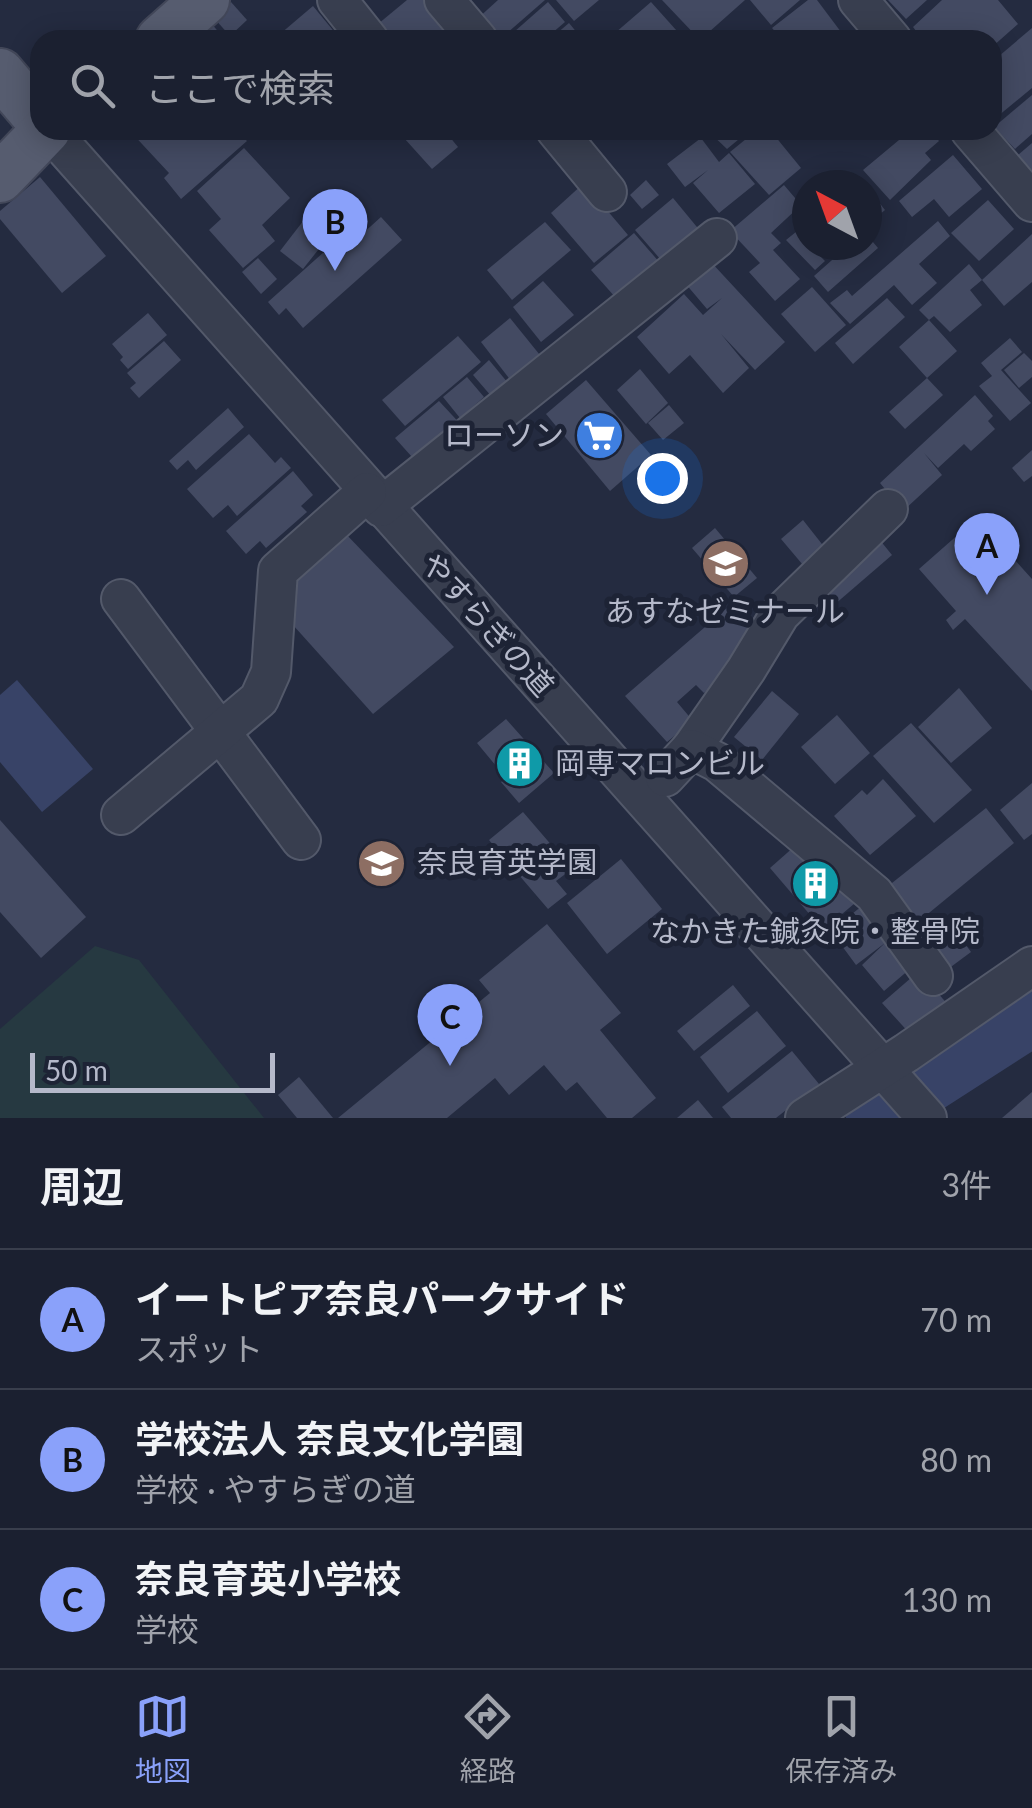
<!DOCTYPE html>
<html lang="ja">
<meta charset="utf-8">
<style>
:root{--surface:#1b2030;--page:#282d3c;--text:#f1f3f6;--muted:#a0a3ab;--line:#393e4c;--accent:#8aa1fa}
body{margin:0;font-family:Lato,"Noto Sans JP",sans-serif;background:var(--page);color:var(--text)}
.compass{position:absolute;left:792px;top:170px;width:90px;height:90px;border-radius:50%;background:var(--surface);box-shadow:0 5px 25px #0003;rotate:319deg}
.scale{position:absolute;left:30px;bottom:25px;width:245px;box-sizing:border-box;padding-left:10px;border:5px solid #b5b9ca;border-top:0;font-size:28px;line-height:35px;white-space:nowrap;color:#b5b9ca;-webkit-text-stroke:8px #1d2335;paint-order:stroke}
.you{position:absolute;left:662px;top:478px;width:35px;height:35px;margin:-25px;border:8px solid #fff;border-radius:50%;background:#1a73e8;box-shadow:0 0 0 15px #1a73e833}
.badge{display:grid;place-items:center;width:65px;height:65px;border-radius:50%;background:var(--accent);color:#111;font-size:32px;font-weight:700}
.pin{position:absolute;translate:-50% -82px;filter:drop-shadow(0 2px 5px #0008)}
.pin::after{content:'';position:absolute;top:52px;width:35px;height:30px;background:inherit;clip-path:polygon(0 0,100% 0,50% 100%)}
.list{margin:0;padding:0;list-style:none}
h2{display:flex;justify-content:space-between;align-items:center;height:130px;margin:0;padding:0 40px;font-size:42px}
h2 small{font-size:32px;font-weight:400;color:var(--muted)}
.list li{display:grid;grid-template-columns:65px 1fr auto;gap:30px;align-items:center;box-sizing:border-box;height:140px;padding:0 40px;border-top:2px solid var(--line)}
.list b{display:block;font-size:38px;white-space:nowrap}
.list p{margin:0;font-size:32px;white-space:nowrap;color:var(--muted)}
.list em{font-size:32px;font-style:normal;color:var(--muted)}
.icon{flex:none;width:55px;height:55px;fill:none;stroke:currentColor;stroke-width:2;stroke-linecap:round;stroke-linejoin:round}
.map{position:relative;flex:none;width:1032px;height:1118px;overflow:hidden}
.search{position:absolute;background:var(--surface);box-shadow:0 5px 25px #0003;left:30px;right:30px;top:30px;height:110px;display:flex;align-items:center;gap:25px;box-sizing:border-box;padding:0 35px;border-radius:30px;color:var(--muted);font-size:38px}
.sheet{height:550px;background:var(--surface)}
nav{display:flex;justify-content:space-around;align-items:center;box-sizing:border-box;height:140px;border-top:2px solid var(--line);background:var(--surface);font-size:28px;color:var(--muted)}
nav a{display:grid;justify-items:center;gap:5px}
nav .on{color:var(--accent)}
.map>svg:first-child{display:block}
.green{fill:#263941}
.water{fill:#384367}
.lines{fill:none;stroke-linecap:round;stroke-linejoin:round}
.river{stroke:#384367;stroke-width:58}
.building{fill:#434a62}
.minor-casing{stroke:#53596a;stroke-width:42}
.major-casing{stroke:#424759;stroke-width:52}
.minor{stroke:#383e4f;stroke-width:38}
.major{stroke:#565c6f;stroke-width:48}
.labels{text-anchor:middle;stroke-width:10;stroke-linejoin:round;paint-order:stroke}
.poi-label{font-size:30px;fill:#b5b9ca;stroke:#1d2335}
.street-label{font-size:30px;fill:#b5b9ca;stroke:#1d2335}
</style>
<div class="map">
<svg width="1032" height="1118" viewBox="0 0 1032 1118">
<rect width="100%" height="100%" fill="#242b40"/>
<path class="green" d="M95,946L139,960L264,1118H0V1029Z"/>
<path class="water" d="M17,680L93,769L42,812L0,762V695Z"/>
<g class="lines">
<path class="river" d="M875,1118L1032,1017"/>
</g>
<g class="building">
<path d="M407,0H424L452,34L445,40H391L378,24Z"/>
<path d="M498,0H545L499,40H494L476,20Z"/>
<path d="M556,0H599L574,21Z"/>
<path d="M662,0H745L700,40Z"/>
<path d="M750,0H800L771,25Z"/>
<path d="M808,0H817L847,40H807L815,31L805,40H783L772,28Z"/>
<path d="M888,0H927L906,19Z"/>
<path d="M942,0H998L1018,24L992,47V40H923L913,27Z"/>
<path d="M231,2L247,20L230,36L214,18Z"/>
<path d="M548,2L565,22L544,40H505Z"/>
<path d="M651,2L685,40H621L615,33Z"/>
<path d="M313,6L341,40H273Z"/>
<path d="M211,23L221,35L216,40H199L196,36Z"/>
<path d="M569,23L583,40H549Z"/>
<path d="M1032,28V88L992,121V62Z"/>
<path d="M1032,95V134L1015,149L994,127Z"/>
<path d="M129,130H236L247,141L181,199L164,178L169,173Z"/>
<path d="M413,130H444L458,147L432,169L404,138Z"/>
<path d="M707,130H750L727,149Z"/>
<path d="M757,130H770L801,168L769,195L730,152Z"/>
<path d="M911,130H930L939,141L925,153L931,160L890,200L863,170Z"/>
<path d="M701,138L719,162L729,153L755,184L719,213L693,183L708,170L685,187L667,164Z"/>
<path d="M1032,143V170L1018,155Z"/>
<path d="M244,148L290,198L262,225L275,241L243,268L209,230L221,219L197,191Z"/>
<path d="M953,155L982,189L949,217L934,199L912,217L899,201Z"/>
<path d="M40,177L106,256L62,293L0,219V211Z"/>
<path d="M646,180L659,195L642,209L630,195Z"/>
<path d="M584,183L628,235L594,263L551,213Z"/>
<path d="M784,185L801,205L771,233L781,243L773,250L800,279L775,301L749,272L760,263L730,231Z"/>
<path d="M867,187L885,210L867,225Z"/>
<path d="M673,198L706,238L668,268L635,230Z"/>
<path d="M988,200L1014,229L979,261L951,233Z"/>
<path d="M307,216L330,235L303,269L280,251Z"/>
<path d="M381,217L402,240L303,328L286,308L279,315L268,302L353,226L361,235Z"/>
<path d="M938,221L950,236L919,264L937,283L912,305L894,285L850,324L830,303L847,290L852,296Z"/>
<path d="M545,222L571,250L512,300L487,270Z"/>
<path d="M807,223V245H829L818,254L825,261L815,270L786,240Z"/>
<path d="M634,233L667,271L624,307L591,270Z"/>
<path d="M1032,234V282L1004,306L982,280Z"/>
<path d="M867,235L878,248L828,292L814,276L849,245H867Z"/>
<path d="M258,258L277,279L261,294L242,272Z"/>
<path d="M710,261L785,342L755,370L721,334L749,368L723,393L690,355L669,374L637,337L684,294L703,315L722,298L707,309L685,283Z"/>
<path d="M969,264L982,280L970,290L982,305L950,332L934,316L929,320L957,351L927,378L899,347L929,320L919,310Z"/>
<path d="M543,281L574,315L541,342L513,307Z"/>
<path d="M812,287L846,325L815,352L781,314Z"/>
<path d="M887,298L905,317L853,364L835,343Z"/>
<path d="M148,313L167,335L128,369L120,360L123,357L112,344Z"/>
<path d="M510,318L548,365L518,390L481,342Z"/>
<path d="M458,336L481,362L405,426L382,400Z"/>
<path d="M1010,338L1022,352L1001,370L1031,403L1010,421L979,386L992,376L981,363Z"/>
<path d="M164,341L181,360L139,398L130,388L136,383L127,373Z"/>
<path d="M1024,353L1032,361V377L1019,388L1004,370Z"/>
<path d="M489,360L508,383L492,397L473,375Z"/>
<path d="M640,369L668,403L646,424L617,390Z"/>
<path d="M467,377L484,397L460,418L443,397Z"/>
<path d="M927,378L943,395L905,429L889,412Z"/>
<path d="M586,380L651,455L610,491L546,414Z"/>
<path d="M975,395L993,416L988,421L995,429L971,451L964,444L938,468L924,453L942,475L903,511L880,483Z"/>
<path d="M439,401L465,429L421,467L395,438Z"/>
<path d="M669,405L684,423L663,440L648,423Z"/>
<path d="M228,408L244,427L196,470L188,460L177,470L169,461Z"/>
<path d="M249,434L275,463L281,457L291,468L237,516L228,505L213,518L187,489Z"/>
<path d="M1032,450V476L1024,482L1012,468Z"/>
<path d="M293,471L313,495L301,506L307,512L266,548L260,541L246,554L226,531Z"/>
<path d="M977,518L1032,579V691L965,619L953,630L946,620L956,611L919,569Z"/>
<path d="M803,520L829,553L808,571L781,539Z"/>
<path d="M715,528L757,578L734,597L692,548Z"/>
<path d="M344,532L454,647L373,714L284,615L285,580Z"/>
<path d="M879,539L892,555L834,605L821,590Z"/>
<path d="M734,602L756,627L755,638L726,663L732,670L704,693L696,685L677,702L693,721L667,742L625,696Z"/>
<path d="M959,688L992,728L951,763L918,727Z"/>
<path d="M772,691L799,714L762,760L734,737Z"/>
<path d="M837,715L870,753L835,784L801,747Z"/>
<path d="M506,719L554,773L519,803L501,782L506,778L477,743Z"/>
<path d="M911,723L972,790L934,823L873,756Z"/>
<path d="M883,779L916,816L870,855L834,816L862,790L867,795Z"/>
<path d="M1032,783V834L1024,840L1000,810Z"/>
<path d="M986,808L1014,843L918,922L887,887Z"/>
<path d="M523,812L572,869L556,881L567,894L548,909L489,840Z"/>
<path d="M0,820L86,917L41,958L0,912Z"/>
<path d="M804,838L861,898L823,930L770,868Z"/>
<path d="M621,859L662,909L607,954L567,903Z"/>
<path d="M868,901L917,963L884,991L862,965L885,943L856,965L831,931Z"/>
<path d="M547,924L621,1013L600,1030L656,1098L632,1118H607L577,1082L566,1091L544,1065L509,1095L495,1078L447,1118H338L490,993L479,980Z"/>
<path d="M952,926L971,952L944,972L925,945Z"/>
<path d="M919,971L949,1006L911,1035L882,1003Z"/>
<path d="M733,985L750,1006L694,1051L677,1031Z"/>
<path d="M757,1011L786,1046L728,1093L700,1057Z"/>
<path d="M792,1051L819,1084L776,1118H731L722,1107Z"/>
<path d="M299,1077L333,1118H297L278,1095Z"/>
<path d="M1032,1092V1118H1002Z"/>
<path d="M698,1100L713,1118H677Z"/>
</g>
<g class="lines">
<defs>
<g id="minor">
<path d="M337,0L369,40"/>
<path d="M444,0L478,40"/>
<path d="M858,0L892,40"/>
<path d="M49,130L927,1118"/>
<path d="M556,130L607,192"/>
<path d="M970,130L1032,202"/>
<path d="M381,507L717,238"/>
<path d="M121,599L301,840"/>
<path d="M691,749L746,670L780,614L888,509"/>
<path d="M665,777L691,749L717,762L874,894L933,976"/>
<path d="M121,815L259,699L271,672L278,571L367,492"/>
<path d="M805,1118L906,1053L1032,966"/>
</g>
<g id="major">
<path d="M160,40L205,0"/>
<path d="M0,73L40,120"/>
<path d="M0,178L46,130"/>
</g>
</defs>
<use href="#minor" class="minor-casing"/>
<use href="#major" class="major-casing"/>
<use href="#minor" class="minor"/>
<use href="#major" class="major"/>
</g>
<defs>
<symbol id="supermarket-disc" viewBox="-11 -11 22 22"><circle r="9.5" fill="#3f7fe0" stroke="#1d2335"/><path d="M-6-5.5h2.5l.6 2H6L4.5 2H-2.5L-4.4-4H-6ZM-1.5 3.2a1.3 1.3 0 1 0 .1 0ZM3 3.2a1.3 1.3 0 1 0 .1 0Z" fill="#fff"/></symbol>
<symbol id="school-disc" viewBox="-11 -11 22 22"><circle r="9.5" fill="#8d6e63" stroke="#1d2335"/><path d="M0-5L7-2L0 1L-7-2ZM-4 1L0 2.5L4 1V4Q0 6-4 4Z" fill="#fff"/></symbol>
<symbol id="building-disc" viewBox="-11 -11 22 22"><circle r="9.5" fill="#0f9aa8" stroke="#1d2335"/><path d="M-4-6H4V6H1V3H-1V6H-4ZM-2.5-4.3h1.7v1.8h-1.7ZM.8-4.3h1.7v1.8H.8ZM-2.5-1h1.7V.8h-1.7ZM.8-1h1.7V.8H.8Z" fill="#fff"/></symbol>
</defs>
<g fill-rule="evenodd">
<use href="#supermarket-disc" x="572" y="408" width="55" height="55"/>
<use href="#school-disc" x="698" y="536" width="55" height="55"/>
<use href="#building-disc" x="492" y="736" width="55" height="55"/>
<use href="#school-disc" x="354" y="836" width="55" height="55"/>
<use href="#building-disc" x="788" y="856" width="55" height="55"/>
</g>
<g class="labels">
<g class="poi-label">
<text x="564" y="446" text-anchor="end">ローソン</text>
<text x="725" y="622">あすなゼミナール</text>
<text x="555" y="774" text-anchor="start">岡専マロンビル</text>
<text x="417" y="873" text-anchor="start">奈良育英学園</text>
<text x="815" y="942">なかきた鍼灸院・整骨院</text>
</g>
<g class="street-label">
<text transform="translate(487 625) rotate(48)" y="10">やすらぎの道</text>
</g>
</g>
</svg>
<svg class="compass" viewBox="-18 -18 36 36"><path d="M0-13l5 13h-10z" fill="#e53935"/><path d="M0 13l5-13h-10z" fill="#a0a3ab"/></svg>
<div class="scale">50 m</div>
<div class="you"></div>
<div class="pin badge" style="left:987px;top:595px">A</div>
<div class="pin badge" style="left:335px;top:271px">B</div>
<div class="pin badge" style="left:450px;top:1066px">C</div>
<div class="search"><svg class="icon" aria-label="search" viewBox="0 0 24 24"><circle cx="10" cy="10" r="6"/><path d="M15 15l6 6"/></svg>ここで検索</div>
</div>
<section class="sheet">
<h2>周辺<small>3件</small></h2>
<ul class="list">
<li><span class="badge">A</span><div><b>イートピア奈良パークサイド</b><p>スポット</p></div><em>70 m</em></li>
<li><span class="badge">B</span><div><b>学校法人 奈良文化学園</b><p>学校 · やすらぎの道</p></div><em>80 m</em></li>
<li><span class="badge">C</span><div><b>奈良育英小学校</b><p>学校</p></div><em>130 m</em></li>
</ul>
</section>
<nav>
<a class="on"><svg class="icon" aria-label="map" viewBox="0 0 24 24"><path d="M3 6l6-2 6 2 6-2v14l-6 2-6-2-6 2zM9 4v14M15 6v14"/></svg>地図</a>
<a><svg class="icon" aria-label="directions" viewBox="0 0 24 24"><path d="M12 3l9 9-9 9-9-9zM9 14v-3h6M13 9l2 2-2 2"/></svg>経路</a>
<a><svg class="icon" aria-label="saved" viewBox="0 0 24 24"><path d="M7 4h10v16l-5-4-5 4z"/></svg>保存済み</a>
</nav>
